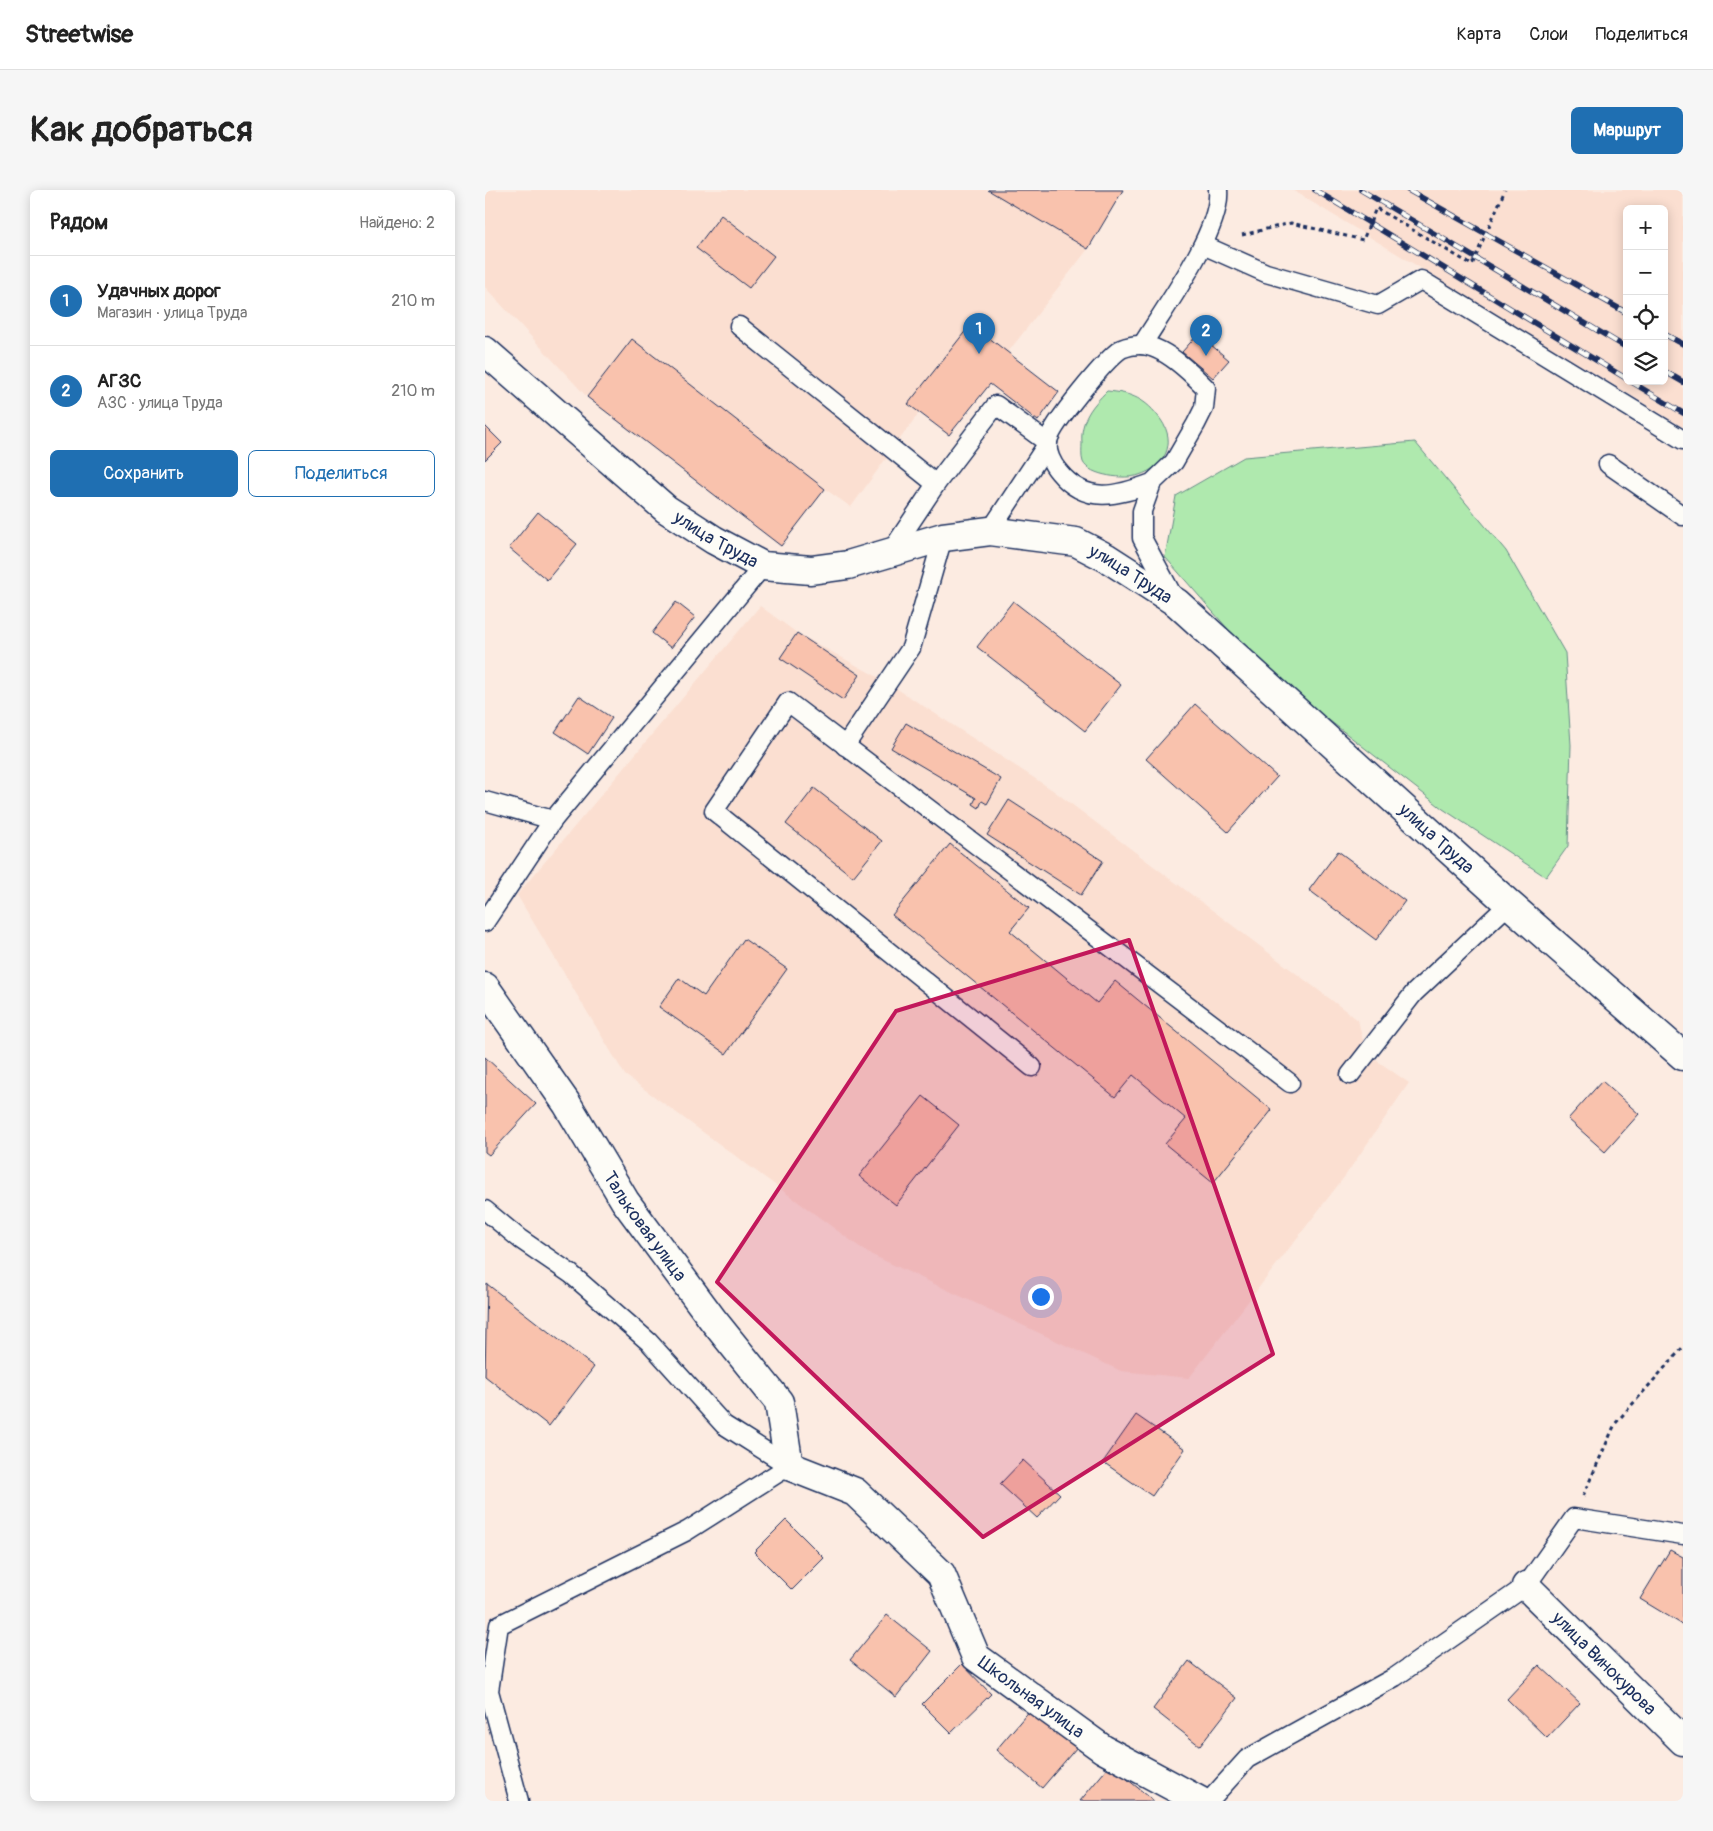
<!DOCTYPE html>
<html lang="ru">
<meta charset="utf-8">
<style>
:root{--surface:#fff;--page:#f6f6f6;--text:#222;--muted:#767676;--line:#e0e0e0;--accent:#1f6fb2}
body{margin:0;font-family:Pangolin,sans-serif;background:var(--page);color:var(--text)}
.controls{position:absolute;right:15px;top:15px;display:grid;overflow:hidden;border-radius:8px;box-shadow:0 2px 12px #0003}
.controls button{width:45px;height:45px;display:grid;place-items:center;padding:0;border:0;border-bottom:1px solid var(--line);background:var(--surface);color:var(--text);font:25px sans-serif}
.you{position:absolute;left:555px;top:1106px;width:18px;height:18px;margin:-12px;border:4px solid #fff;border-radius:50%;background:#1a73e8;box-shadow:0 0 0 8px #1a73e833}
.badge{display:grid;place-items:center;width:32px;height:32px;border-radius:50%;background:var(--accent);color:#fff;font-size:16px;font-weight:700}
.pin{position:absolute;translate:-50% -41px;filter:drop-shadow(0 1px 2px #0008)}
.pin::after{content:'';position:absolute;top:26px;width:18px;height:15px;background:inherit;clip-path:polygon(0 0,100% 0,50% 100%)}
.list{margin:0;padding:0;list-style:none}
h2{display:flex;justify-content:space-between;align-items:center;height:65px;margin:0;padding:0 20px;font-size:21px}
h2 small{font-size:16px;font-weight:400;color:var(--muted)}
.list li{display:grid;grid-template-columns:32px 1fr auto;gap:15px;align-items:center;box-sizing:border-box;height:90px;padding:0 20px;border-top:1px solid var(--line)}
.list b{display:block;font-size:19px;white-space:nowrap}
.list p{margin:0;font-size:16px;white-space:nowrap;color:var(--muted)}
.list em{font-size:16px;font-style:normal;color:var(--muted)}
.actions{display:flex;gap:10px;padding:15px 20px}
.actions a{flex:1;padding:11px 0;border:1px solid var(--accent);border-radius:8px;text-align:center;font-size:18px;color:var(--accent)}
.actions .main{background:var(--accent);color:#fff}
.icon{flex:none;width:28px;height:28px;fill:none;stroke:currentColor;stroke-width:2;stroke-linecap:round;stroke-linejoin:round}
.map{position:relative;flex:none;width:1198px;height:1611px;overflow:hidden;border-radius:8px}
header{display:flex;align-items:center;gap:30px;box-sizing:border-box;height:70px;padding:0 25px;background:var(--surface);border-bottom:1px solid var(--line)}
header strong{font-size:24px}
nav{display:flex;gap:28px;margin-inline-start:auto;font-size:18px}
.intro{display:flex;align-items:center;justify-content:space-between;box-sizing:border-box;height:120px;padding:0 30px}
h1{margin:0;font-size:35px}
.button{padding:12px 22px;border-radius:8px;background:var(--accent);color:#fff;font-size:18px;font-weight:700}
main{display:flex;gap:30px;padding:0 30px}
aside{flex:1;background:var(--surface);border-radius:8px;box-shadow:0 2px 12px #0003}
.map>svg:first-child{display:block}
.built{fill:#fbdfd1;fill-rule:evenodd}
.green{fill:#afe9ae;stroke:#658c86}
.building{fill:#f9c2ad;stroke:#1b2f5e}
.lines{fill:none;stroke-linecap:round;stroke-linejoin:round}
.service-casing{stroke:#1b2f5e;stroke-width:21}
.minor-casing{stroke:#1b2f5e;stroke-width:31}
.primary-casing{stroke:#1b2f5e;stroke-width:31}
.path{stroke:#1b2f5e;stroke-width:3;stroke-dasharray:4 4;stroke-linecap:butt}
.service{stroke:#fdfcf7;stroke-width:18}
.minor{stroke:#fdfcf7;stroke-width:28}
.primary{stroke:#fdfcf7;stroke-width:28}
.rail-casing{stroke:#1b2f5e;stroke-width:5.5}
.rail{stroke:#fdfcf7;stroke-width:4;stroke-dasharray:11;stroke-linecap:butt}
.marked{fill:#c2185b;fill-opacity:0.2;stroke:#c2185b;stroke-width:4;stroke-linejoin:round}
.labels{text-anchor:middle;stroke-width:4;stroke-linejoin:round;paint-order:stroke}
.street-label{font-size:18px;fill:#1b2f5e;stroke:#fdfcf7}
</style>
<header>
<strong>Streetwise</strong>
<nav><a>Карта</a><a>Слои</a><a>Поделиться</a></nav>
</header>
<div class="intro"><h1>Как добраться</h1><a class="button">Маршрут</a></div>
<main>
<aside>
<h2>Рядом<small>Найдено: 2</small></h2>
<ul class="list">
<li><span class="badge">1</span><div><b>Удачных дорог</b><p>Магазин · улица Труда</p></div><em>210 m</em></li>
<li><span class="badge">2</span><div><b>АГЗС</b><p>АЗС · улица Труда</p></div><em>210 m</em></li>
</ul>
<div class="actions"><a class="main">Сохранить</a><a>Поделиться</a></div>
</aside>
<div class="map">
<svg width="1198" height="1611" viewBox="0 0 1198 1611">
<rect width="100%" height="100%" fill="#fcebe1"/>
<filter id="ink" filterUnits="userSpaceOnUse"><feTurbulence type="fractalNoise" baseFrequency=".02" numOctaves="2"/><feDisplacementMap in="SourceGraphic" scale="10" xChannelSelector="R" yChannelSelector="G"/><feConvolveMatrix kernelMatrix="1 2 1 2 8 2 1 2 1" color-interpolation-filters="sRGB"/></filter>
<g filter="url(#ink)">
<g class="built">
<path d="M0,0H638L603,59L493,201L433,224L366,317L340,299L296,356L102,207L0,97Z"/>
<path d="M807,0H1198V237ZM1142,19H1179V191H1142Z"/>
<path d="M275,416L312,443L400,491L569,601L873,830L881,863L924,893L860,986L704,1188L636,1181L383,1063L140,885L32,705Z"/>
</g>
<g class="green">
<path d="M622,201C647,203 661,209 676,230C692,253 680,277 654,285C641,290 604,286 598,272C596,267 597,258 597,253C595,230 607,216 622,201Z"/>
<path d="M930,252L1021,361L1080,463L1086,555L1083,656L1061,687L958,619L777,478L680,367L691,306L759,267Z"/>
</g>
<g class="building">
<path d="M503,0H638L603,59Z"/>
<path d="M236,25L289,66L264,98L211,58Z"/>
<path d="M486,134L574,202L553,231L505,194L464,245L423,214Z"/>
<path d="M713,144L744,170L728,188L697,162Z"/>
<path d="M147,149L340,299L296,356L102,207Z"/>
<path d="M0,236L17,253L0,270Z"/>
<path d="M53,322L92,354L62,390L24,358Z"/>
<path d="M528,411L636,495L600,541L492,457Z"/>
<path d="M191,412L210,427L186,458L167,443Z"/>
<path d="M312,443L375,485L358,510L295,468Z"/>
<path d="M94,506L127,528L103,564L70,542Z"/>
<path d="M710,514L792,587L743,642L661,569Z"/>
<path d="M421,533L516,589L502,614L497,611L494,618L488,614L491,608L406,558Z"/>
<path d="M329,598L397,651L368,687L301,634Z"/>
<path d="M524,610L618,671L596,705L502,645Z"/>
<path d="M465,654L544,718L525,741L612,813L630,791L787,920L728,993L680,954L701,929L648,885L630,907L407,725Z"/>
<path d="M853,661L920,711L891,750L824,700Z"/>
<path d="M259,749L302,779L241,864L174,817L194,788L219,806Z"/>
<path d="M0,867L51,914L4,965L0,962Z"/>
<path d="M1117,891L1154,924L1120,962L1083,929Z"/>
<path d="M438,906L474,935L411,1015L374,986Z"/>
<path d="M2,1094L109,1177L64,1236L0,1186Z"/>
<path d="M651,1225L700,1259L667,1306L618,1272Z"/>
<path d="M538,1270L575,1304L552,1328L515,1294Z"/>
<path d="M301,1330L339,1368L307,1400L269,1362Z"/>
<path d="M1185,1360L1198,1367V1435L1155,1409Z"/>
<path d="M402,1425L447,1461L411,1507L365,1470Z"/>
<path d="M704,1471L752,1508L715,1556L668,1519Z"/>
<path d="M477,1474L506,1504L466,1543L437,1514Z"/>
<path d="M1054,1475L1095,1513L1062,1548L1022,1509Z"/>
<path d="M546,1519L592,1557L557,1598L511,1560Z"/>
<path d="M625,1575L669,1611H595Z"/>
</g>
<g class="lines">
<defs>
<g id="service">
<path d="M718,55L781,83L893,115L936,90L1198,250"/>
<path d="M254,136L451,294"/>
<path d="M657,155C679,119 737,40 733,0"/>
<path d="M1123,274L1198,326"/>
<path d="M667,293C632,306 601,315 574,282C567,274 561,262 563,251C567,234 621,169 636,159C641,157 650,155 655,155C678,155 706,183 721,198L719,218L711,234L689,272L667,293L657,321V348L688,406"/>
<path d="M405,363L451,294L511,215L563,253L505,341"/>
<path d="M360,556L426,458L458,347"/>
<path d="M0,611L68,630L278,376"/>
<path d="M0,732L68,630"/>
<path d="M547,877L229,621L303,512L805,893"/>
<path d="M865,885L929,803L1024,714"/>
<path d="M0,1020L35,1049L86,1084L164,1152L239,1235L304,1276L202,1341L14,1435L4,1501L34,1611"/>
<path d="M724,1611L762,1569L910,1487L1041,1396L1089,1328L1198,1345"/>
</g>
<g id="minor">
<path id="s1" d="M0,797L82,914L140,1011L228,1130L294,1212L304,1276L370,1302L456,1384L491,1467L618,1559L715,1611"/>
<path id="s2" d="M1041,1396L1198,1551"/>
</g>
<g id="primary">
<path id="s3" d="M0,161L181,319L229,350L278,376L326,380L363,375L458,347L505,341L591,352L622,368L692,413L1024,714L1198,866"/>
</g>
</defs>
<use href="#service" class="service-casing"/>
<use href="#minor" class="minor-casing"/>
<use href="#primary" class="primary-casing"/>
<g class="path">
<path d="M757,45L806,33L878,50L891,18L987,75L1020,0"/>
<path d="M1098,1306L1130,1234L1198,1157"/>
</g>
<use href="#service" class="service"/>
<use href="#minor" class="minor"/>
<use href="#primary" class="primary"/>
<defs>
<g id="rail">
<path d="M830,0L1142,189"/>
<path d="M876,0L1142,158"/>
<path d="M923,0L1142,123"/>
<path d="M1179,144L1198,154"/>
<path d="M1179,181L1198,192"/>
<path d="M1145,191L1198,223"/>
</g>
</defs>
<use href="#rail" class="rail-casing"/>
<use href="#rail" class="rail"/>
</g>
</g>
<path class="marked" d="M644,750L788,1164L498,1347L232,1092L411,821Z"/>
<g class="labels">
<g class="street-label">
<text dy="6" stroke="none"><textPath href="#s3" startOffset="299">улица Труда</textPath></text>
<text dy="6" stroke="none"><textPath href="#s3" startOffset="735">улица Труда</textPath></text>
<text dy="6" stroke="none"><textPath href="#s3" startOffset="1140">улица Труда</textPath></text>
<text dy="6" stroke="none"><textPath href="#s1" startOffset="288">Тальковая улица</textPath></text>
<text dy="6" stroke="none"><textPath href="#s2" startOffset="110">улица Винокурова</textPath></text>
<text dy="6" stroke="none"><textPath href="#s1" startOffset="922">Школьная улица</textPath></text>
</g>
</g>
</svg>
<div class="controls">
<button>+</button>
<button>−</button>
<button><svg class="icon" aria-label="locate" viewBox="0 0 24 24"><circle cx="12" cy="12" r="6"/><path d="M12 2v4M12 18v4M2 12h4M18 12h4"/></svg></button>
<button><svg class="icon" aria-label="layers" viewBox="0 0 24 24"><path d="M12 4l9 5-9 5-9-5zM3 14l9 5 9-5"/></svg></button>
</div>
<div class="you"></div>
<div class="pin badge" style="left:494px;top:164px">1</div>
<div class="pin badge" style="left:721px;top:166px">2</div>
</div>
</main>
